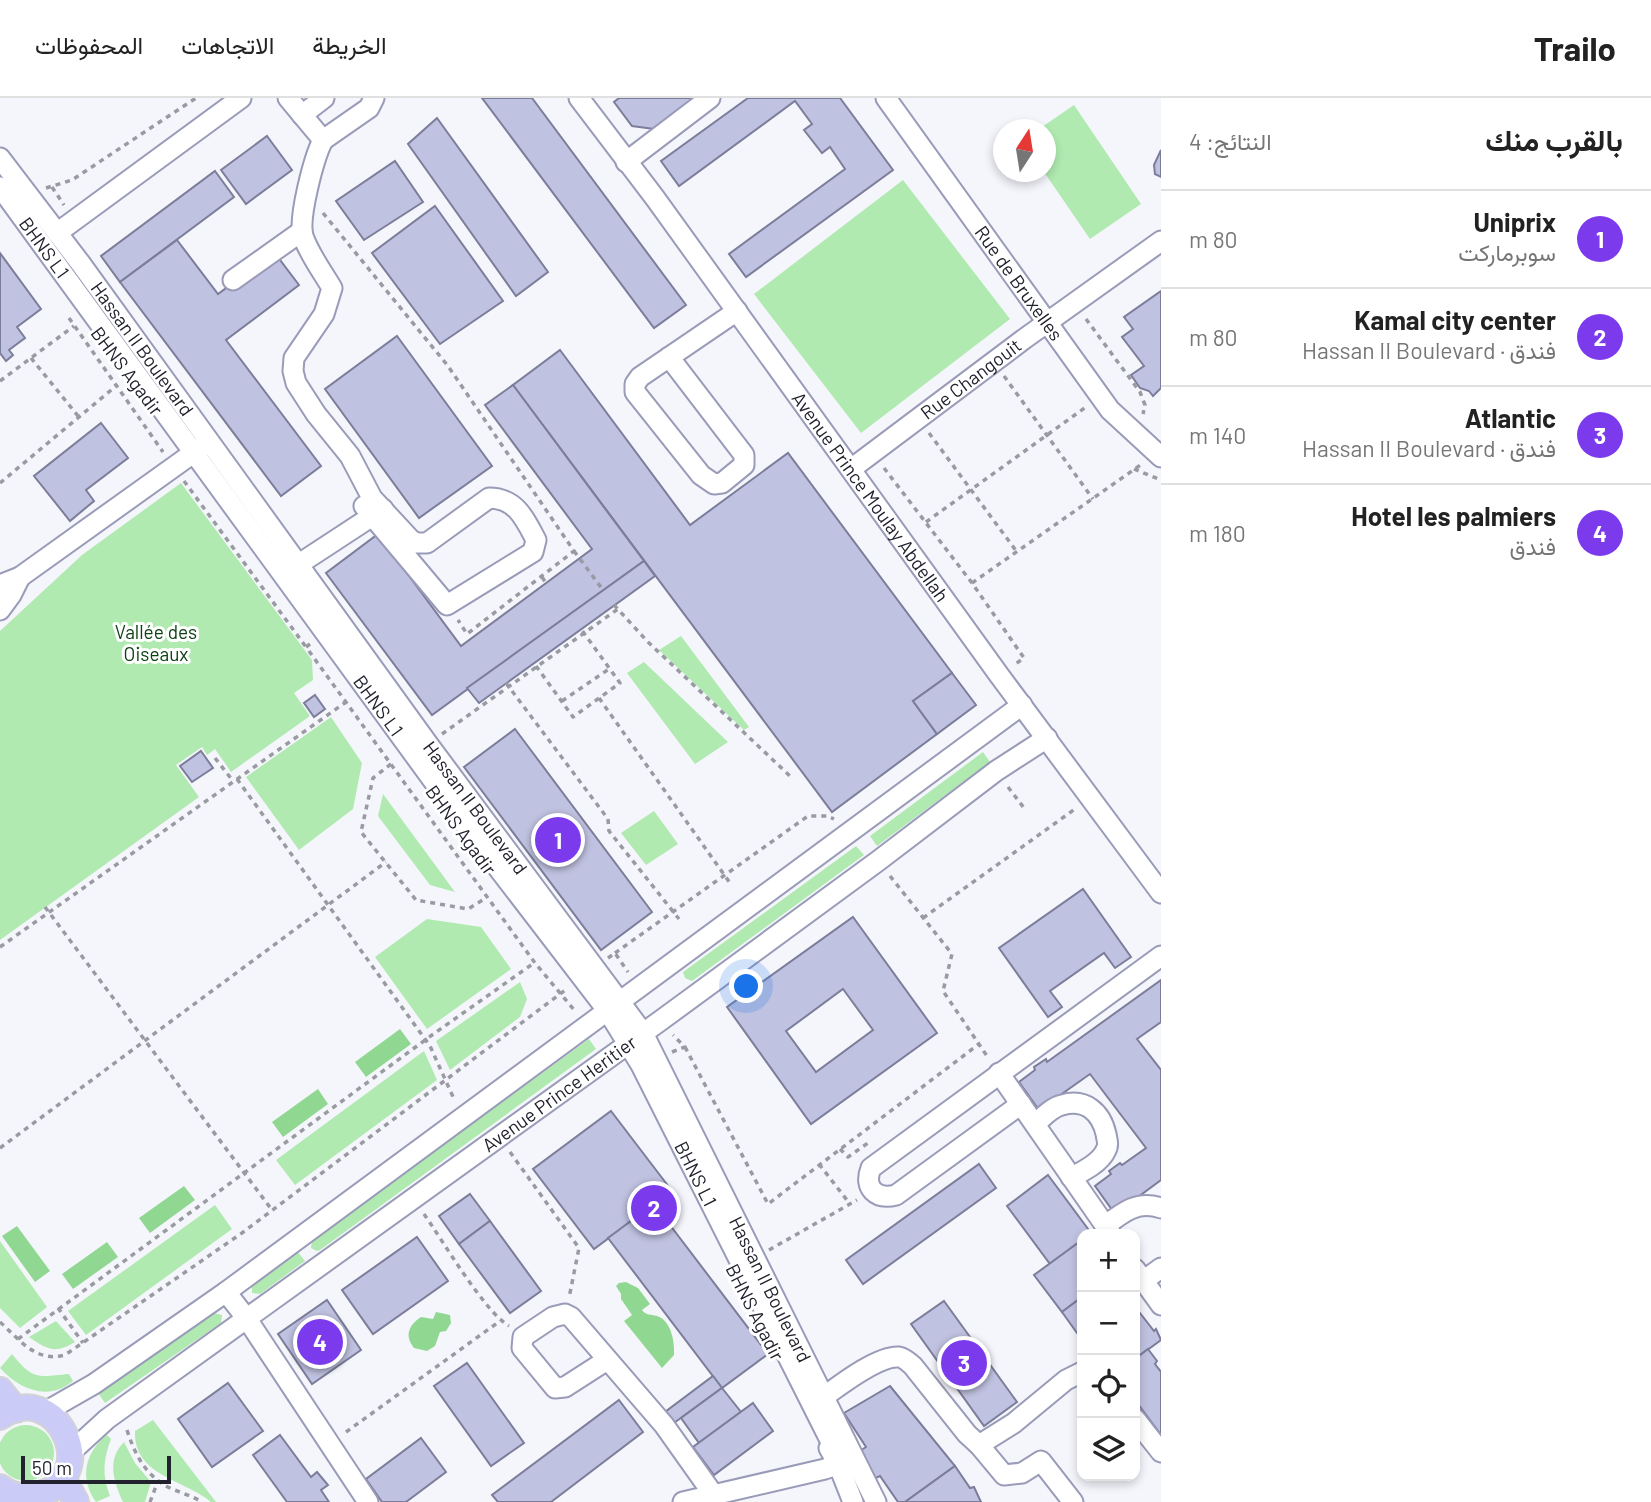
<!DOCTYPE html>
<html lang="ar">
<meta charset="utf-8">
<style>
:root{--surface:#fff;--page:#f6f6f6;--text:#222;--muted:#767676;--line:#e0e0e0;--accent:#7c3aed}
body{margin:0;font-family:Barlow,Vazirmatn,sans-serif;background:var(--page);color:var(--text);direction:rtl}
.controls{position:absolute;right:21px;bottom:21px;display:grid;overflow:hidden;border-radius:14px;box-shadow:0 4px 10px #0003}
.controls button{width:63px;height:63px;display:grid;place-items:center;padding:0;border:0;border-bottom:2px solid var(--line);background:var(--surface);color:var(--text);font:35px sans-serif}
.compass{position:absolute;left:993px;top:21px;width:63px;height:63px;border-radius:50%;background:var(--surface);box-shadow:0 4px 10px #0003;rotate:12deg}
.scale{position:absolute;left:21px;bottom:18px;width:150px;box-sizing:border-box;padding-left:7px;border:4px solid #21222d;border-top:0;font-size:19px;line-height:24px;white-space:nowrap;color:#21222d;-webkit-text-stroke:5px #fff;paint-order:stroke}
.you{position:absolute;left:747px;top:889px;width:24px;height:24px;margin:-18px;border:5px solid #fff;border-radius:50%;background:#1a73e8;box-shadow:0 0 0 10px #1a73e833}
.badge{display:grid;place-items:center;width:46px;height:46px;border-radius:50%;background:var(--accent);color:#fff;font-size:23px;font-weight:700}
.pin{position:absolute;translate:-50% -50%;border:4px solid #fff;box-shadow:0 2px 7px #0006}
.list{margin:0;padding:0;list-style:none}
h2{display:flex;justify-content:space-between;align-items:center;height:91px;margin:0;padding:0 28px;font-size:30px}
h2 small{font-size:23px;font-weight:400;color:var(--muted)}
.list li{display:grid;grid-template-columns:46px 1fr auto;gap:21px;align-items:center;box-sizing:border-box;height:98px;padding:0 28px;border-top:2px solid var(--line)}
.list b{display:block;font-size:26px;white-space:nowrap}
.list p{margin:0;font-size:23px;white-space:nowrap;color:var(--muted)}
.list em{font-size:23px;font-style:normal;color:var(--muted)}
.icon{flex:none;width:38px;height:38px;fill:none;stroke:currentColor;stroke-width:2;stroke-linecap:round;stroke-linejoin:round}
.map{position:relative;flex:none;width:1161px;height:1404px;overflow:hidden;direction:ltr}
header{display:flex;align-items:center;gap:42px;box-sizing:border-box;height:98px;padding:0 35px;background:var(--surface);border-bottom:2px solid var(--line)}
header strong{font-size:33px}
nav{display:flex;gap:38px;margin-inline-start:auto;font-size:24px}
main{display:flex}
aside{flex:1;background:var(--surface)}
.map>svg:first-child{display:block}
.green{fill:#b0eab0}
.water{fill:#90d891}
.building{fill:#c0c2e1;stroke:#7c7d9a;stroke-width:2;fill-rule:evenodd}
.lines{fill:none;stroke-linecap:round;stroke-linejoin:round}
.minor-casing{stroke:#999bb8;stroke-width:23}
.major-casing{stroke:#d3d3d5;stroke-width:28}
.path{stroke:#999aa2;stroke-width:3.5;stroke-dasharray:5 5;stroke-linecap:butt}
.minor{stroke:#fff;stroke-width:19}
.major{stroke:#cacbf7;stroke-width:24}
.labels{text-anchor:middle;stroke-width:6;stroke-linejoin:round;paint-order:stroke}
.street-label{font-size:19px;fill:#21222d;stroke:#fff}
.park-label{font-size:19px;fill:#0e4113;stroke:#fff}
</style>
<header>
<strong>Trailo</strong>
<nav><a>الخريطة</a><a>الاتجاهات</a><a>المحفوظات</a></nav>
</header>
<main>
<aside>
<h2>بالقرب منك<small>النتائج: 4</small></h2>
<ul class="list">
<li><span class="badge">1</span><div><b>Uniprix</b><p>سوبرماركت</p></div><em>80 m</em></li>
<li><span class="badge">2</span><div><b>Kamal city center</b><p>فندق · Hassan II Boulevard</p></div><em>80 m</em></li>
<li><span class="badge">3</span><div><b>Atlantic</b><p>فندق · Hassan II Boulevard</p></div><em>140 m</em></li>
<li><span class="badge">4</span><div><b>Hotel les palmiers</b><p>فندق</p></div><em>180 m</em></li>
</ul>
</aside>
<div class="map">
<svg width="1161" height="1404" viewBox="0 0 1161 1404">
<rect width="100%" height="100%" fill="#f5f6fc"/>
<g class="green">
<path d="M1074,7L1141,106L1090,141L1044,74L1046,32L1039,31Z"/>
<path d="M903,82L1010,221L861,335L754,196Z"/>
<path d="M181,385L312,562L313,582L294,595L310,618L231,674L215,651L207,657L202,649L176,667L199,699L0,842V533L82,457Z"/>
<path d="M681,538L749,629L744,632L659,552Z"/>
<path d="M644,564L728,644L695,666L627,575Z"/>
<path d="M331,619L362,665L353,711L299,752L246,679Z"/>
<path d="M983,654L990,664L877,748L870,738Z"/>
<path d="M383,696L455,794L430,787L378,718Z"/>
<path d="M654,713L678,746L646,767L621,735Z"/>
<path d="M856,748L864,757L692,883L685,880L683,874Z"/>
<path d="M427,821L481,829L511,871L427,931L375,859Z"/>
<path d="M520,884L527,901L520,919L450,972L436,943Z"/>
<path d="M589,941L596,951L320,1152L317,1153L311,1150L312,1142Z"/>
<path d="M424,953L437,982L295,1087L276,1062Z"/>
<path d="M215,1107L232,1131L86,1237L68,1213Z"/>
<path d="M0,1143L47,1209L20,1230L0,1210Z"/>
<path d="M297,1153L305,1163L260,1196L252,1195V1188Z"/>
<path d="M214,1215L222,1217L221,1225L105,1305L98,1295Z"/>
<path d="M56,1223L75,1244C55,1256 48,1252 29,1239Z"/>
<path d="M12,1256C33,1282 37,1279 69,1276L73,1283C48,1304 19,1291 0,1270Z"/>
<path d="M153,1322L216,1404H211C186,1382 133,1378 135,1333Z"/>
<circle cx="26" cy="1355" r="28"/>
<path d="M107,1337L111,1341C103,1362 102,1377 110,1398L96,1404C79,1380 85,1354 107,1337Z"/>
<path d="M124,1344L135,1365L151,1384L145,1404H123C114,1384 106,1362 124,1344Z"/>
</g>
<g class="water">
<path d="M400,931L411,946L366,979L355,964Z"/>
<path d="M318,991L328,1006L283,1039L272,1024Z"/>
<path d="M184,1088L195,1102L150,1135L139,1120Z"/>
<path d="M17,1128L50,1173L35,1184L2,1138Z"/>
<path d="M107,1144L118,1159L73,1191L62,1176Z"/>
<path d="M626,1184L638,1190L650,1206L642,1212C647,1218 650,1216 657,1218C671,1222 675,1244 674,1257L662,1270L624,1223L632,1217L621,1201V1196L616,1188L619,1185Z"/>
<path d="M436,1214L450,1217L451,1225L446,1233L440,1234L435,1248L427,1253L414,1250C404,1237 409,1227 421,1219L433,1221Z"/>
</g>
<g class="building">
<path d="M482,0H532L686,207L654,230Z"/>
<path d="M619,0H700L654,31L632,28L614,4Z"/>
<path d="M748,0H840L893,72L746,179L729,156L845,71L830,49L822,55L804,32L812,26L795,3L679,88L661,63Z"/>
<path d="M437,20L548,174L516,198L408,46Z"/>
<path d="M267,38L292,72L246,106L221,72Z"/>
<path d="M1161,52V79L1155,76L1154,67Z"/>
<path d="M395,63L423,104L364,142L336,103Z"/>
<path d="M215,73L234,99L120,184L101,158Z"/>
<path d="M435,108L503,203L440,246L372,155Z"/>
<path d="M177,142L218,196L274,154L299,187L226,242L321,368L281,398L120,184Z"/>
<path d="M0,155L41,211L17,229L25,240L9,252L13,257L6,263L0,255Z"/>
<path d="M1161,193V290L1153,298L1149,293L1140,290L1131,277L1144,268L1122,239L1133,231L1124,219Z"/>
<path d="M397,238L492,368L419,420L325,291Z"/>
<path d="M560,252L690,427L788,355L952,575L913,603L937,636L832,714L513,287Z"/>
<path d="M513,287L644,463L432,617L326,475L378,436L461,548L592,451L485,307Z"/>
<path d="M101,325L128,360L86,392L94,403L70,423L34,378Z"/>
<path d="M644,463L655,478L479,605L467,590Z"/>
<path d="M952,575L976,607L937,636L913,603Z"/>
<path d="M315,597L325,611L314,619L304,605Z"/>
<path d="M515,631L652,814L601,852L464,669Z"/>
<path d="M201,653L213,670L192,684L180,668Z"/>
<path d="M1083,791L1131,859L1115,870L1104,855L1050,893L1062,909L1048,919L999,850Z"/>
<path d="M853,819L937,935L811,1026L727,909ZM843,891L873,932L816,974L786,933Z"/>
<path d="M1161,882V924L1137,941L1161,972V1082L1115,1116L1095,1088L1111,1076L1109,1073L1120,1065L1122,1067L1146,1050L1090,976L1039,1012L1019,984L1035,972L1034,969L1046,961L1047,964Z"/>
<path d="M611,1013L672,1093L594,1151L533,1071Z"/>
<path d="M979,1066L996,1090L863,1186L846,1162Z"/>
<path d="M1048,1077L1091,1135L1082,1136V1142L1050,1166L1007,1108Z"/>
<path d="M470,1096L490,1123L459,1146L439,1118Z"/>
<path d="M654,1106L768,1256L722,1290L608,1140Z"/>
<path d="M490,1123L541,1193L510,1215L459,1146Z"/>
<path d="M417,1139L448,1183L373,1236L342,1192Z"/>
<path d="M1082,1142V1199L1062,1214L1034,1177Z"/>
<path d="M1082,1199V1242L1062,1214Z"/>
<path d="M327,1202L361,1252L312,1286L278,1236Z"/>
<path d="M944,1203L1017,1304L984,1328L911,1226Z"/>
<path d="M1140,1215L1154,1233L1156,1231L1161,1242L1135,1261V1218Z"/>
<path d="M1148,1251L1157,1263L1155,1266L1161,1274V1337L1135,1302V1261Z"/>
<path d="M467,1265L524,1345L491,1368L434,1288Z"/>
<path d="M713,1278L722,1290L674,1325L665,1314Z"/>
<path d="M228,1285L263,1333L212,1369L178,1321Z"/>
<path d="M890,1288L955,1368L905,1404H898L880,1378L869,1383L855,1356L866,1349L844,1315Z"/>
<path d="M722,1290L741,1314L699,1345L681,1320Z"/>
<path d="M619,1302L643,1334L551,1404H498L492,1397Z"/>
<path d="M753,1305L773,1333L714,1377L693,1349Z"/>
<path d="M280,1337L311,1379L317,1374L328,1387L321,1392L329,1404H287L253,1357Z"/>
<path d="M421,1340L446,1374L406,1404H382L366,1381Z"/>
<path d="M955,1368L970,1390L974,1389L981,1404H905Z"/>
</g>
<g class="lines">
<defs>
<g id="minor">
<path d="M288,0L323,42C314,59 298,120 303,138C309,156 322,173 332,190L324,216L294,260L293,273L296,285L316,316L350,358L372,400L411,442L417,445H427L489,400C516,400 525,421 536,442L533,454L447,507L364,408"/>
<path id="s1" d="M579,0L655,100L999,577L1161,795"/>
<path id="s2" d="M886,0L1110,312L1161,359"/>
<path d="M302,17L324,0"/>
<path d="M323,42L369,10L374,0"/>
<path id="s3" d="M0,60L81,166L428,646L643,935L876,1404"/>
<path d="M626,64L710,0"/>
<path id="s4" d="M0,89L475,740L607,912L641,967L839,1360"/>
<path d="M57,135L241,0"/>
<path d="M233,182L302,133"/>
<path d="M669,259L744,357V367L722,385L714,386L701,377L635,294V286L640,279L737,213"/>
<path id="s5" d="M851,371L1024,241L1161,143"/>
<path d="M299,466L383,411"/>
<path d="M0,487L20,479L203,348"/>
<path d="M0,512L11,497L20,479"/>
<path d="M999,975L1111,1136"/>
<path d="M1021,1006L896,1097C876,1102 863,1090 871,1070L1161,858"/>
<path d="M1035,1026C1042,1020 1052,1009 1062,1007C1085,1000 1101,1014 1106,1036C1107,1042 1109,1047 1106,1052C1101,1064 1083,1074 1071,1079"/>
<path d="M1105,1128C1123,1114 1138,1102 1161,1110"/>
<path d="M1135,1171L1161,1207"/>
<path d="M1143,1183L1161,1170"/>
<path d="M226,1194L247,1221L368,1404"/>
<path d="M607,1262L565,1289L555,1290L522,1250L523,1239L553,1219L565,1216L571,1219L664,1327L713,1396"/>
<path d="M825,1298C840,1287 879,1257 899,1259C905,1260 908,1264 913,1268L967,1336L979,1347L1014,1325L1066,1282L1082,1274"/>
<path d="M45,1314L94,1286L226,1194L1022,607"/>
<path d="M1135,1321L1161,1354"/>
<path d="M979,1347L1004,1377L1022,1375L1041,1363L1073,1404"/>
<path d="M829,1350L838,1366L853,1404"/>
<path id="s6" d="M71,1354L107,1321L660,923L878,763L996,673L1047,640"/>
<path d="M683,1404L825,1371L848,1363"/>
</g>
<g id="major">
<path d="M0,1292L16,1312"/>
<path d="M0,1319C57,1278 105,1382 36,1397C23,1400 10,1397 0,1389"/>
<path d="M63,1380L76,1404"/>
</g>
</defs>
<use href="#minor" class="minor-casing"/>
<use href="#major" class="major-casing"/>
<g class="path">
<path d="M52,89L64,107"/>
<path d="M46,90L72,82L196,0"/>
<path d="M323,115L448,268L574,453L467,536L458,522"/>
<path d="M69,220L163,354"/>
<path d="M1086,221L1140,294L1145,307L1143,316"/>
<path d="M31,260L78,318"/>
<path d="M1004,278L1093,401"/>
<path d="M0,283L74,228"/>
<path d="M929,335L1017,454"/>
<path d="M884,370L972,485L1024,560L1014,567"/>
<path d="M1134,371L1161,382"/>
<path d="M184,383L306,549"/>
<path d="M0,385L116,288"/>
<path d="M926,424L1086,309"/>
<path d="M574,453L603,492"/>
<path d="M542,479L546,485"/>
<path d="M972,485L1142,366"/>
<path d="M614,507L648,544L790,678"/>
<path d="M310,546L306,549L535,865L575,913"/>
<path d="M536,568L573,619L620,585L581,531"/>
<path d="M506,585L608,721L609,733L679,821"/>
<path d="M599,600L730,785"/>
<path d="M562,603L609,571"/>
<path d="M442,636L618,511"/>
<path d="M215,660L233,683"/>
<path d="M391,666L373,680L361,734L416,802L468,811L486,800"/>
<path d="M237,681L430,948L454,1001"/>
<path d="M1008,689L1024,710"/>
<path d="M890,778L952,856L943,893L989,961"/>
<path d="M45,809L272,1112"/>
<path d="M923,820L1075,711"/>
<path d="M0,849L346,604"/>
<path d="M615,855L808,718H827L834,721"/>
<path d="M608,860L615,855L628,874"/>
<path d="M685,949L768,1106L979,946"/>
<path d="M672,954L685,949L673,937"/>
<path d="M0,1050L386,764"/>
<path d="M840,1051L848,1059L868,1045"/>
<path d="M510,1054L579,1150L569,1200"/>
<path d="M819,1066L850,1106"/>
<path d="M424,1116C443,1143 484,1213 509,1228"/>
<path d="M769,1152L857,1102"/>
<path d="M58,1210L83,1245"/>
<path d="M0,1224C20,1242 36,1265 65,1257L242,1135L568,890"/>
<path d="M18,1241L432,937L534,865"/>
<path d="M127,1332C135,1357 146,1379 172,1391C182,1395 192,1398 202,1404"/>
<path d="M346,1334L500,1223"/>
<path d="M150,1404L158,1383"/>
</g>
<use href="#minor" class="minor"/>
<use href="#major" class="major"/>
</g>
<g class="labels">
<g class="street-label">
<text dy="7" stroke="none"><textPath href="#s4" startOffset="75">BHNS L1</textPath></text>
<text dy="7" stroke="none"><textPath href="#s2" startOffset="228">Rue de Bruxelles</textPath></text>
<text dy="7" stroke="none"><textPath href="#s3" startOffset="238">Hassan II Boulevard</textPath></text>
<text transform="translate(127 273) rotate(53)" y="7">BHNS Agadir</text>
<text dy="7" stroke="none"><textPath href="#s5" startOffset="150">Rue Changouit</textPath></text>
<text dy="7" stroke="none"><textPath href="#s1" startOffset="494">Avenue Prince Moulay Abdellah</textPath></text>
<text dy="7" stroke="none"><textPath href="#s4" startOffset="642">BHNS L1</textPath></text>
<text dy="7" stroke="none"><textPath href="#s3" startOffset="805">Hassan II Boulevard</textPath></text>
<text transform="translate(461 732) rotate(54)" y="7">BHNS Agadir</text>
<text dy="7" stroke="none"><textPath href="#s6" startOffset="606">Avenue Prince Heritier</textPath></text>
<text dy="7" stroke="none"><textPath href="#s4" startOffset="1209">BHNS L1</textPath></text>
<text dy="7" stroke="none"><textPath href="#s3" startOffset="1372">Hassan II Boulevard</textPath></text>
<text transform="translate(755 1214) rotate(63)" y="7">BHNS Agadir</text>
</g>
<g class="park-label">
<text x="156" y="541">Vallée des<tspan x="156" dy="22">Oiseaux</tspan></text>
</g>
</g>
</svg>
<div class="controls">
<button>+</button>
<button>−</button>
<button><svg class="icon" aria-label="locate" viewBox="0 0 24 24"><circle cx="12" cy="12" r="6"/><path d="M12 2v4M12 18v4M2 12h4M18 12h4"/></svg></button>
<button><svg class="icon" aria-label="layers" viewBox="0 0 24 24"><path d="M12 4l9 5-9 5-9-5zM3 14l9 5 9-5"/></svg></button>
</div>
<svg class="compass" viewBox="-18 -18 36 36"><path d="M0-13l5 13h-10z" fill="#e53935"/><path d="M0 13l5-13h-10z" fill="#767676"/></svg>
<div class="scale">50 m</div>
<div class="you"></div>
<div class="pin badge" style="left:558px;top:742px">1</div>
<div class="pin badge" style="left:654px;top:1110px">2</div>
<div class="pin badge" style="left:964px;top:1265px">3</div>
<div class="pin badge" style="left:320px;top:1244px">4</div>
</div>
</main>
